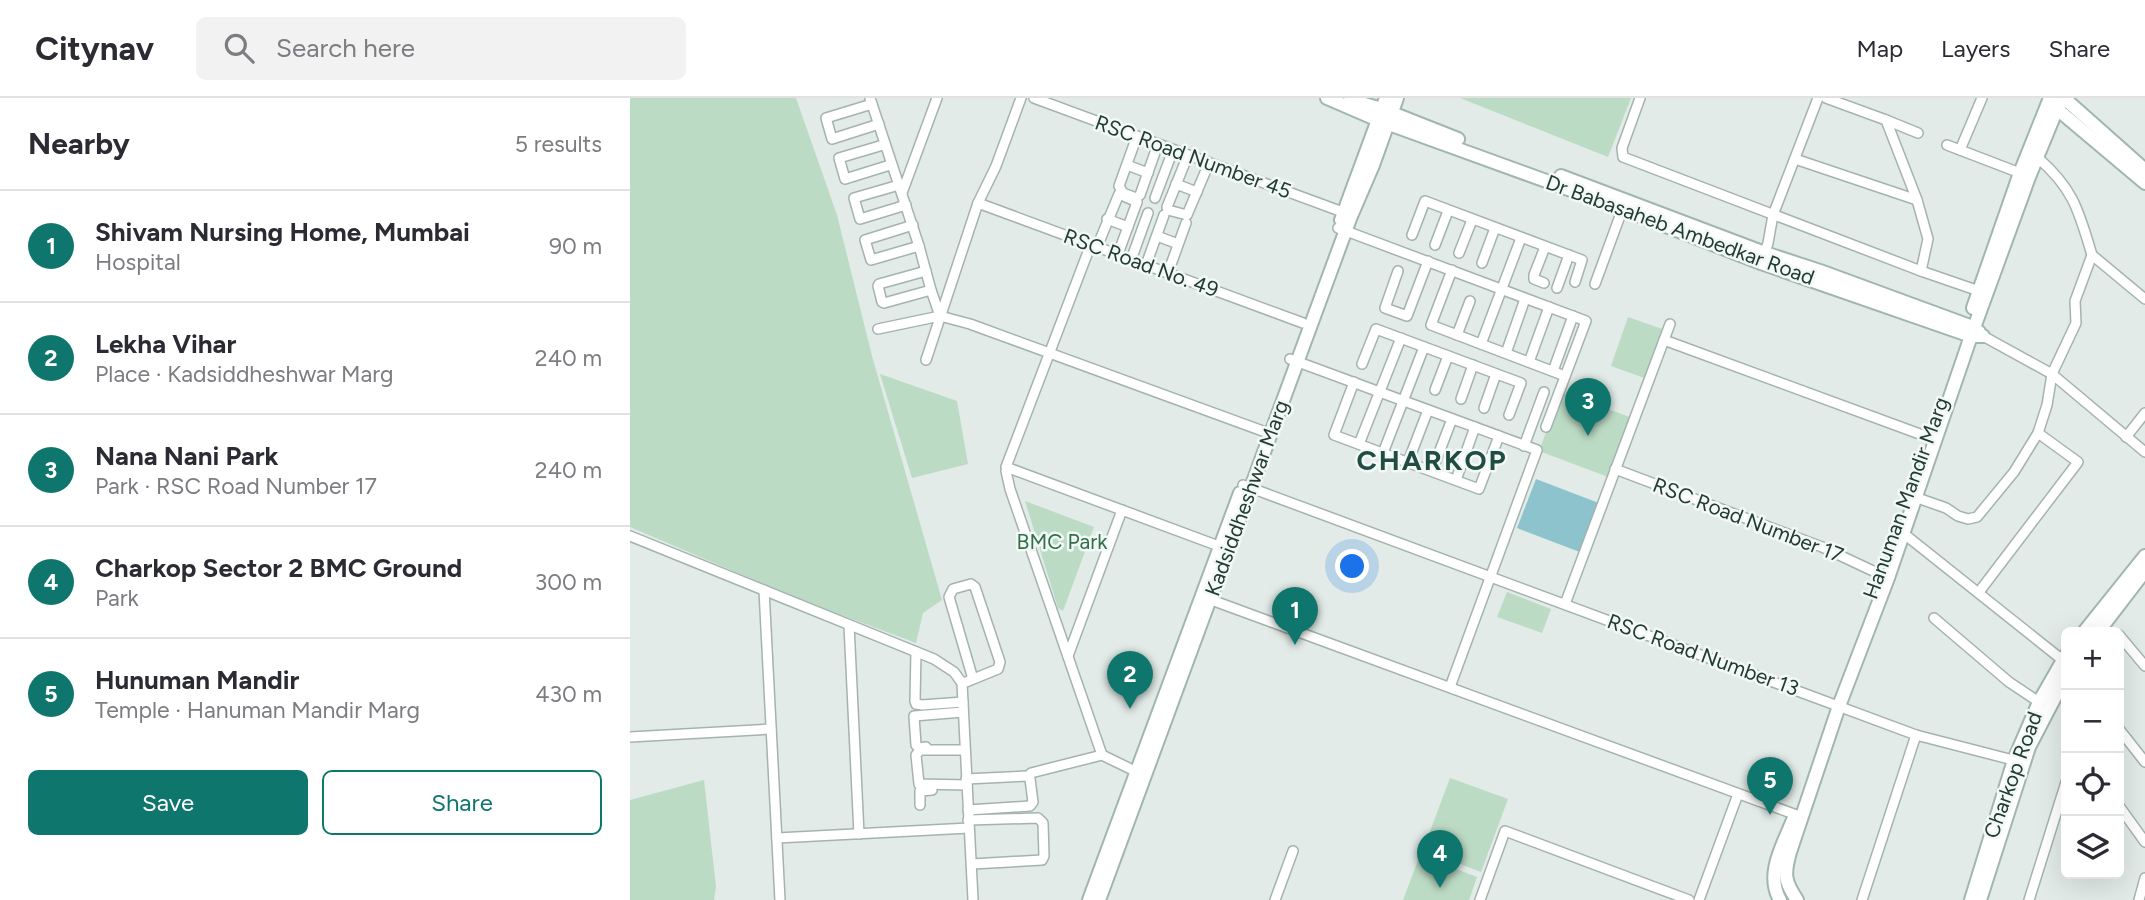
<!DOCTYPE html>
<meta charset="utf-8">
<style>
:root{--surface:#fff;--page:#f2f2f3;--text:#2b2b33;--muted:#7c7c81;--line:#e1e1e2;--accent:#0f766e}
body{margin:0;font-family:Figtree,sans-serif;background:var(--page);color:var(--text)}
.controls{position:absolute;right:21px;bottom:21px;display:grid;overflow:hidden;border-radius:10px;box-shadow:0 7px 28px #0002}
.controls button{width:63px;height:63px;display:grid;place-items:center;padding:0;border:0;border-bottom:2px solid var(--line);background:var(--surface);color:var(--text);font:35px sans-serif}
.you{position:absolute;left:723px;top:469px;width:24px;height:24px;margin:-18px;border:5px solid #fff;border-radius:50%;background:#1a73e8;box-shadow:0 0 0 10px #1a73e833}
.badge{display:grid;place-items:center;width:46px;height:46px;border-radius:50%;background:var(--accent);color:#fff;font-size:23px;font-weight:700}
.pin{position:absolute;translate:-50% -58px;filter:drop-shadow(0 2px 4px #0008)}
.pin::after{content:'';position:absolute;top:37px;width:24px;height:21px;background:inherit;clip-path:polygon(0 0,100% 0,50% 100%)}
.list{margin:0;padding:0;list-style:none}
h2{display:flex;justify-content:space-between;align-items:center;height:91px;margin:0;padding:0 28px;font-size:30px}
h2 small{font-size:23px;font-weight:400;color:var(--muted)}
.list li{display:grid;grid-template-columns:46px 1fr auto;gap:21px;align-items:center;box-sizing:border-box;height:112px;padding:0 28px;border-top:2px solid var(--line)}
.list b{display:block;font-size:26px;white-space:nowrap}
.list p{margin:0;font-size:23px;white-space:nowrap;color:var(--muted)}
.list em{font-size:23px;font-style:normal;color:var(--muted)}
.actions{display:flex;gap:14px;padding:21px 28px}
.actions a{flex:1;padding:16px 0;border:2px solid var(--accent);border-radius:10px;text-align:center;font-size:24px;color:var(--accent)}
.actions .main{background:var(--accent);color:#fff}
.icon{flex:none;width:38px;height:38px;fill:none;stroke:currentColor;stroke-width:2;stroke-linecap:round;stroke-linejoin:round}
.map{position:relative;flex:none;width:1515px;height:802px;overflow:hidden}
header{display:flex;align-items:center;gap:42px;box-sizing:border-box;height:98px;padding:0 35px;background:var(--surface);border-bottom:2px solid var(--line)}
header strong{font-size:33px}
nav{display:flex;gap:38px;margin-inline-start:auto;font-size:24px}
.search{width:490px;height:63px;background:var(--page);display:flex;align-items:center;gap:18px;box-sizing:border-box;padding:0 24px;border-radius:10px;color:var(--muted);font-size:26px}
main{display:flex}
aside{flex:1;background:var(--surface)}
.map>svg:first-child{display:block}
.green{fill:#bcdbc5}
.water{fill:#8dc3cd}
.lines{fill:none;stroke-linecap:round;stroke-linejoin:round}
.street-casing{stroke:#a5b3ae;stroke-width:12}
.secondary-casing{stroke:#a1b6af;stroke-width:16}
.street{stroke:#fff;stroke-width:9}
.secondary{stroke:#fff;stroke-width:12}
.labels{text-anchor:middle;stroke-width:5;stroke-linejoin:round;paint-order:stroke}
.street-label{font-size:21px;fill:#233b35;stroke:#f2f8f5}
.park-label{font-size:21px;fill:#307049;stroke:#f2f8f5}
.district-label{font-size:28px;font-weight:bold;letter-spacing:2px;fill:#204c42;stroke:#f2f8f5}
</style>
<header>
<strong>Citynav</strong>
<div class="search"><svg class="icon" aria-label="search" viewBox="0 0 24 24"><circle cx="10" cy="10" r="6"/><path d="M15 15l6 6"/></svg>Search here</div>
<nav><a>Map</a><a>Layers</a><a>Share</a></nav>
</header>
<main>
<aside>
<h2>Nearby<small>5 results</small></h2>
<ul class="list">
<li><span class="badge">1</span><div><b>Shivam Nursing Home, Mumbai</b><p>Hospital</p></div><em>90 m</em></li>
<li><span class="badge">2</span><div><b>Lekha Vihar</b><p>Place · Kadsiddheshwar Marg</p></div><em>240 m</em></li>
<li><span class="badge">3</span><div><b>Nana Nani Park</b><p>Park · RSC Road Number 17</p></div><em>240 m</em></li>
<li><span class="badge">4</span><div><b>Charkop Sector 2 BMC Ground</b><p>Park</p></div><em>300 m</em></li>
<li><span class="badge">5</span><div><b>Hunuman Mandir</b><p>Temple · Hanuman Mandir Marg</p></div><em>430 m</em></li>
</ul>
<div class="actions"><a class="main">Save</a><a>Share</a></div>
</aside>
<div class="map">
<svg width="1515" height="802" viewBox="0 0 1515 802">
<rect width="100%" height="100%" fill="#e2ebe7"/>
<g class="green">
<path d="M0,0H166L207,117L242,258L312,502L293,515L286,545L166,500L0,429Z"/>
<path d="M830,0H1001L978,59Z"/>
<path d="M998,219L1035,232L1017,281L981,268Z"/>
<path d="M250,276L327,303L338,366L282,380Z"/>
<path d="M931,294L1008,322L986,382L909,353Z"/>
<path d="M395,403L464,429L433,513L428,510Z"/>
<path d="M877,494L921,511L912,535L867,519Z"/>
<path d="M820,680L878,701L851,774L793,752Z"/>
<path d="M74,682L86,789L84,802H0V702Z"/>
<path d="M790,757L847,779L839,802H773Z"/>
</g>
<path class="water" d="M906,381L974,407L955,456L887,430Z"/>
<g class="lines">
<defs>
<g id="street">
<path d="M240,0L289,148L301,192L310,218"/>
<path d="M404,0L718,116"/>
<path d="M1010,0L992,50L993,59L1291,173"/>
<path d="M242,6L196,20L202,41L249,26"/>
<path d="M1256,22L1288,35"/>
<path d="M507,38L489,88L493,95L506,100L510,97L528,46"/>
<path d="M253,47L209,60L215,81L260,67"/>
<path d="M1317,47L1390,75"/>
<path d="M1330,52L1352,0"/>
<path d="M558,57L537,109L538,112L557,117L579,65"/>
<path d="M1408,60C1444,91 1449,114 1462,157"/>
<path d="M1165,61L1287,102L1256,22L1196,0"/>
<path d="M497,67L518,75"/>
<path d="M546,86L567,94"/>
<path d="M269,87L224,100L230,121L276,107"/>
<path d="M272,95L307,0"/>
<path d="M525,100L543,52"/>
<path d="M1287,102L1298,141L1291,173L1349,193"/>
<path d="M348,105L673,225"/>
<path d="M477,121L498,129"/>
<path d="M283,127L235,142L241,162L289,148"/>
<path d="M708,130L956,223L916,329"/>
<path d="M782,137L795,103L952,162L945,184"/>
<path d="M527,138L548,146"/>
<path d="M461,146L376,369L594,450"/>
<path d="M805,147L818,113"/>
<path d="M467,149L489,96L507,104L488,156"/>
<path d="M829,155L842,122"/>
<path d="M1133,160L1138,145L1143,117L1188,0"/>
<path d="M501,162L518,115"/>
<path d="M852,165L865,130"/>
<path d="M516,167L534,117"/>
<path d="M539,172L556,125"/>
<path d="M822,172L801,227L935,278"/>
<path d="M296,173L249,186L248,188L252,204L254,205L301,192"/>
<path d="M768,173L755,210L777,218L798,163"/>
<path d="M914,185L904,181V177L915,149"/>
<path d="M965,186L994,107"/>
<path d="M927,190L939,157"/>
<path d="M248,231L310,218L340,226L641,336"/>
<path d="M827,237L840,203"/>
<path d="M1353,238L1422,276L1515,354"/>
<path d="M1034,242L1306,342"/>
<path d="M851,246L891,140"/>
<path d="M876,255L895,201"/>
<path d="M660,261L907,352L820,589"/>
<path d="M296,262L348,105L366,68L391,0"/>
<path d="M899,264L919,209"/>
<path d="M732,266L746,231L891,285L879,317"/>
<path d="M923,273L943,218"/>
<path d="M724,284L704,337L849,391L869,338"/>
<path d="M805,292L818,258"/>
<path d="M831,301L843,267"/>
<path d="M854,310L866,276"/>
<path d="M1408,335L1417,307L1422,276L1446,225L1445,203L1462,157L1515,201"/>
<path d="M1496,339L1515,315"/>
<path d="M729,346L771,240"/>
<path d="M894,348L914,294"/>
<path d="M753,355L794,249"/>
<path d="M778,364L798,312"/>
<path d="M985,371L1192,449L1258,480"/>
<path d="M376,373L380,391L472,657"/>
<path d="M802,373L822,321"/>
<path d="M826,382L845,329"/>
<path d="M613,387L1286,637"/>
<path d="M1279,397L1316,410L1328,418L1338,421L1347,419L1384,374L1408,335L1448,364L1349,494"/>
<path d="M1266,432L1273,435L1435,564"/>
<path d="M0,438L304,561L324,574L332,585L343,802"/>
<path d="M134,492L150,802"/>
<path d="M576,500L1172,719"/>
<path d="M935,506L1040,226"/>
<path d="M1304,520L1379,584L1409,604"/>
<path d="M219,527L229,736"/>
<path d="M1489,537L1515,568"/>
<path d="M286,554L285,603L286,606L292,607L333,604"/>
<path d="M438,558L492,412"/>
<path d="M332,585L336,584L368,571L370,564L345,489L341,486L323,491L319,499L343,581"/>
<path d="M1489,631L1515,664"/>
<path d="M0,639L141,631"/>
<path d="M296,649L289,650L286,647L284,618L333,614"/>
<path d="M335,652H290L286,657L289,686L337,687"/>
<path d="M401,675L472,657L507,674"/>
<path d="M336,681L397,678L400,681L403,704L400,708L338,712"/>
<path d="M290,707V693L302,692"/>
<path d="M1489,708L1515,744"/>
<path d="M338,722L408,720L413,725L414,758L412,762L342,766"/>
<path d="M147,740L339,730"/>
<path d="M645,802L663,753"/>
<path d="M850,802L875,733L1059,802"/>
<path d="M1069,802L1108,696"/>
<path d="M1232,802L1286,637L1387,663"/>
<path d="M1399,802L1436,684"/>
<path d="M1509,802L1515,780"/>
</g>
<g id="secondary">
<path d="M697,0L748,22L974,104L1131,165L1341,238H1353"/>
<path d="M1434,0L1515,72"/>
<path d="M720,2L752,11L828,41"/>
<path d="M1423,5L1427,11L1515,85"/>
<path d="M931,78L1135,155L1190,173L1337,227L1349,234"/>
<path d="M711,122L756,0"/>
<path d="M1343,210L1390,75L1420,0"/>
<path d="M1454,534L1515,458"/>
<path d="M1468,534L1515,473"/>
<path d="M459,802L610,395"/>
<path d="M469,802L721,118L743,67L767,0"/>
<path d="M1150,802C1135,776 1153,747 1163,722"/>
<path d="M1167,802C1154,783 1154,776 1160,754L1209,608L1258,480L1341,238L1399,79L1427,11L1434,0"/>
<path d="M1341,802L1384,662L1409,604L1436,557"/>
<path d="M1350,802L1399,649L1436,578"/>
</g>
</defs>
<use href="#street" class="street-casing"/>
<use href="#secondary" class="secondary-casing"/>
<use href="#street" class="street"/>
<use href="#secondary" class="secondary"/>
</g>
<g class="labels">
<g class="street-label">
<text transform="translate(563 59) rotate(20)" y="7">RSC Road Number 45</text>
<text transform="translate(1050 132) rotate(20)" y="7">Dr Babasaheb Ambedkar Road</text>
<text transform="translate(511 165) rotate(20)" y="7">RSC Road No. 49</text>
<text transform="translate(617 400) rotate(-70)" y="7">Kadsiddheshwar Marg</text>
<text transform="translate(1276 400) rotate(-70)" y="7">Hanuman Mandir Marg</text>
<text transform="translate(1118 422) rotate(21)" y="7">RSC Road Number 17</text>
<text transform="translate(1073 557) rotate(20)" y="7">RSC Road Number 13</text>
<text transform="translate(1383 677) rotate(-70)" y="7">Charkop Road</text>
</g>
<g class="park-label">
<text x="432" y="451">BMC Park</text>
</g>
<g class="district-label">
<text x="802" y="372">CHARKOP</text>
</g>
</g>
</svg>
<div class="controls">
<button>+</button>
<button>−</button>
<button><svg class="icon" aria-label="locate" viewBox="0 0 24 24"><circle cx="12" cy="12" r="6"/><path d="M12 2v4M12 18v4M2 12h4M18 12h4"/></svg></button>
<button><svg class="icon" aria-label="layers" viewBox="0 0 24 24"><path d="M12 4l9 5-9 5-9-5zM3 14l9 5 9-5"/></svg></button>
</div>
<div class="you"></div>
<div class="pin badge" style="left:665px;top:547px">1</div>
<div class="pin badge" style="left:500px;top:611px">2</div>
<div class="pin badge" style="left:958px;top:338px">3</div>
<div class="pin badge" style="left:810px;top:790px">4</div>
<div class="pin badge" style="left:1140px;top:717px">5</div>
</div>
</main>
